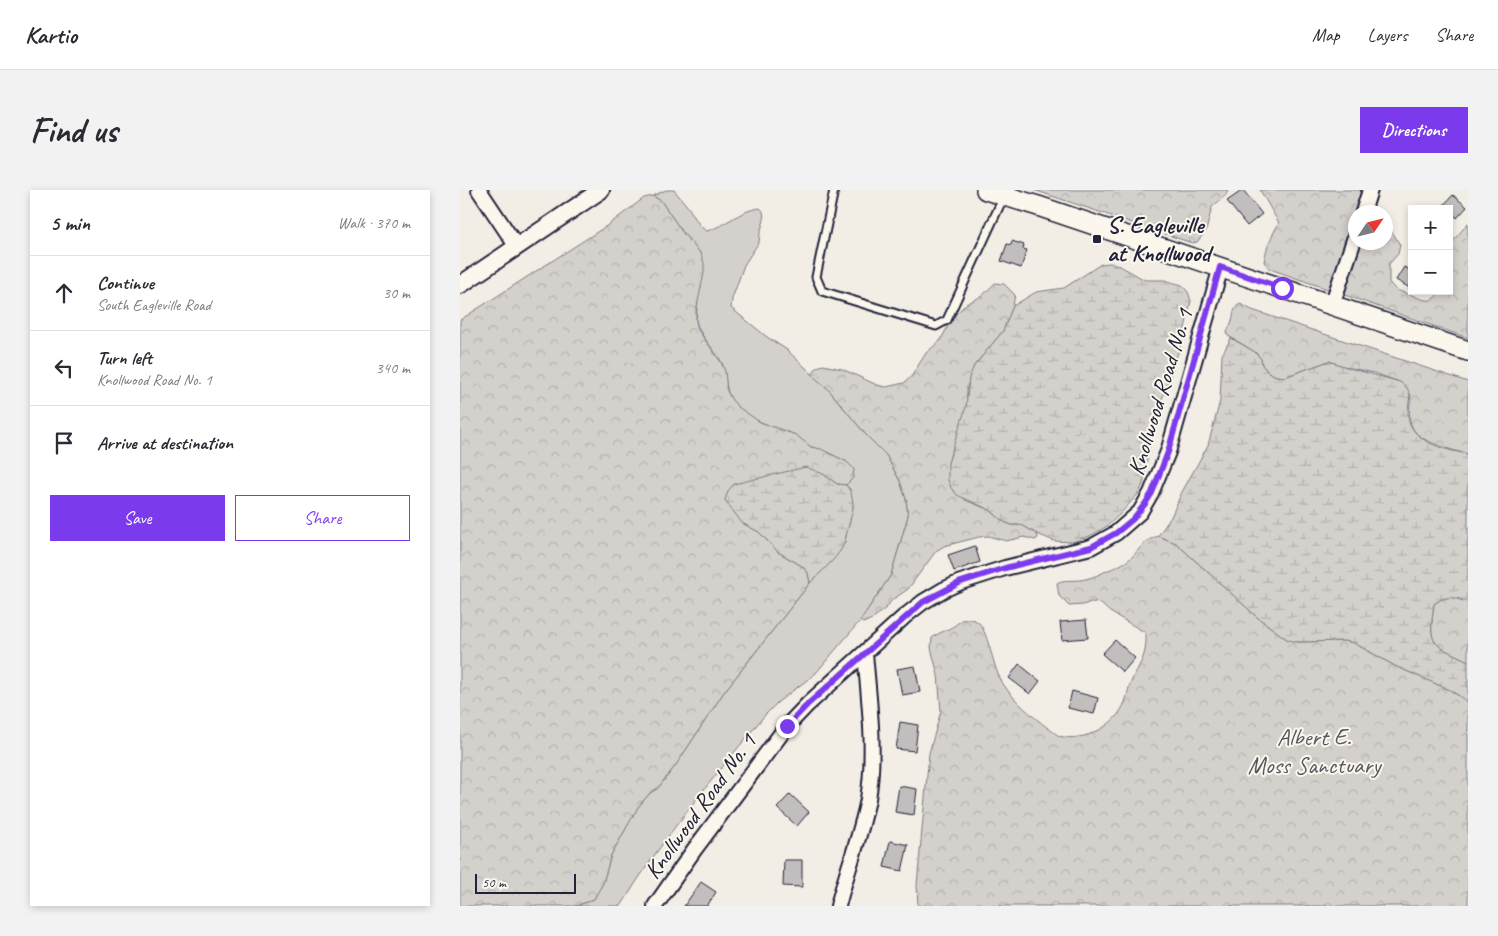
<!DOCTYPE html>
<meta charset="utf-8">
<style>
:root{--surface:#fff;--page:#f2f2f3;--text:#2b2b33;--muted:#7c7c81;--line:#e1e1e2;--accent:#7c3aed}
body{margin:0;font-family:Caveat,sans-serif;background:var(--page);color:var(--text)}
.controls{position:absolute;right:15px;top:15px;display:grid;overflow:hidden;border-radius:0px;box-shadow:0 2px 8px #0003}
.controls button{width:45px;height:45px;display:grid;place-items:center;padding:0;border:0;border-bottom:1px solid var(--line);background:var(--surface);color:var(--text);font:25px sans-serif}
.compass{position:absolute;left:888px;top:15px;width:45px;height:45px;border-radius:50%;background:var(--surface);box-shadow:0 2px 8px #0003;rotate:55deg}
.scale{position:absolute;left:15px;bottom:12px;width:101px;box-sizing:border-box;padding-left:5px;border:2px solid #22223b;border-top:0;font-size:14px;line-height:18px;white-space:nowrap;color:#22223b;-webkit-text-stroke:4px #fbf7ec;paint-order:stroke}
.stop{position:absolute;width:15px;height:15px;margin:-11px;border:4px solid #7c3aed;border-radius:50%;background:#fff}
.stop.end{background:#7c3aed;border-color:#fff;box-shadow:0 1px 5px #0008}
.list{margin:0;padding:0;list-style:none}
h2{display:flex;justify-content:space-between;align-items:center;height:65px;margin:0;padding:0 20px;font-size:21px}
h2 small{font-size:16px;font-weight:400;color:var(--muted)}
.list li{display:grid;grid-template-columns:32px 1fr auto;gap:15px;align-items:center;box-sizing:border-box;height:75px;padding:0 20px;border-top:1px solid var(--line)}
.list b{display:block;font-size:19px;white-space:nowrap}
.list p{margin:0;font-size:16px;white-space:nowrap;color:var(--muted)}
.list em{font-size:16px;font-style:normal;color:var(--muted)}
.actions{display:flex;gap:10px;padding:15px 20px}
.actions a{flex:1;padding:11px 0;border:1px solid var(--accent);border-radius:0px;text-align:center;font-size:18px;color:var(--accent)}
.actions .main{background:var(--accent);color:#fff}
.icon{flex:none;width:28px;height:28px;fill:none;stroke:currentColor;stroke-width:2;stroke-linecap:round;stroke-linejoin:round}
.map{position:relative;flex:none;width:1008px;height:716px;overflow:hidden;border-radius:0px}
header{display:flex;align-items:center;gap:30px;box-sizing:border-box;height:70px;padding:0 25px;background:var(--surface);border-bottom:1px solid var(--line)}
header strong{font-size:24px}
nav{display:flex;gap:28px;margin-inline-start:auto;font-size:18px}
.intro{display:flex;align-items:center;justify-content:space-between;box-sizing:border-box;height:120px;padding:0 30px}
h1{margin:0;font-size:35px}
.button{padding:12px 22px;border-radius:0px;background:var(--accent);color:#fff;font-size:18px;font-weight:700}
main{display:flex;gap:30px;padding:0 30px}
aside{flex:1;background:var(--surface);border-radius:0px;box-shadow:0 2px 8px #0003}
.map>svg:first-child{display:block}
.green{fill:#d4d1cc;stroke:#7b7a84}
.forest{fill:url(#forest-crowns);stroke:#7b7a84}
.wetland{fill:url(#wetland-marsh);stroke:#7b7a84}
.building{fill:#c2bebe;stroke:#22223b}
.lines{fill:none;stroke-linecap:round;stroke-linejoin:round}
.service-casing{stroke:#22223b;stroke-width:11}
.minor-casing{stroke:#22223b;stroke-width:18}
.tertiary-casing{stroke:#22223b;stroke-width:20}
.secondary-casing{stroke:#22223b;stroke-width:22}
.service{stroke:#fbf7ec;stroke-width:7}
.minor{stroke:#fbf7ec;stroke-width:14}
.tertiary{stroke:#fbf7ec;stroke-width:16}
.secondary{stroke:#fbf7ec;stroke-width:19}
.route{stroke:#7c3aed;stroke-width:6}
.poi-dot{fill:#22223b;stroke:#fbf7ec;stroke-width:2}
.labels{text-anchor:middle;stroke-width:4;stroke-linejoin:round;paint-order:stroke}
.poi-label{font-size:24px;font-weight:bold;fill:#22223b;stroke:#fbf7ec;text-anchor:start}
.street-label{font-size:24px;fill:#22223b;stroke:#fbf7ec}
.park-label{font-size:24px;fill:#575766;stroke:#fbf7ec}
</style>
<header>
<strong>Kartio</strong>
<nav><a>Map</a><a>Layers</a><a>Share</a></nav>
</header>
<div class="intro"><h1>Find us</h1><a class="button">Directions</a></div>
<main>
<aside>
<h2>5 min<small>Walk · 370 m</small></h2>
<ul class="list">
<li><svg class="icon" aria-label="ahead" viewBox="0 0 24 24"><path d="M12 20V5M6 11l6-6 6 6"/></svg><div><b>Continue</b><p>South Eagleville Road</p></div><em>30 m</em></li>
<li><svg class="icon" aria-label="left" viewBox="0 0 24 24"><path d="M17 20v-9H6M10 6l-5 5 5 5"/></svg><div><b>Turn left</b><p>Knollwood Road No. 1</p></div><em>340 m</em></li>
<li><svg class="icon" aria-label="arrive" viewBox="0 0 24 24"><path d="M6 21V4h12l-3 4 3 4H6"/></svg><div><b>Arrive at destination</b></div></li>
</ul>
<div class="actions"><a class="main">Save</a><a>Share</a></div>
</aside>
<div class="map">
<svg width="1008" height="716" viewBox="0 0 1008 716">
<defs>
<pattern id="forest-crowns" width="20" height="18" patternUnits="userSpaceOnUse" patternTransform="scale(1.25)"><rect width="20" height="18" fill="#d4d1cc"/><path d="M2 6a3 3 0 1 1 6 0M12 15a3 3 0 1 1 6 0" fill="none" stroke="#b6b3b0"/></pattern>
<pattern id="wetland-marsh" width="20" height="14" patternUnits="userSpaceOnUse" patternTransform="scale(1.25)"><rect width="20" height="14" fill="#d4d1cc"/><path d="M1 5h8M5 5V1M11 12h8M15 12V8" fill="none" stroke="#b6b3b0"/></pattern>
</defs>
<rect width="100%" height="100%" fill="#f2eee5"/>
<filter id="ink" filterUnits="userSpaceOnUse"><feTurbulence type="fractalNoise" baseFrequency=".02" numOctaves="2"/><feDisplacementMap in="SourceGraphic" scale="10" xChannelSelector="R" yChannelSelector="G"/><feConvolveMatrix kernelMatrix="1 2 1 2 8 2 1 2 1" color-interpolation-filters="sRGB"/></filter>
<g filter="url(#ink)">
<path class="green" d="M206,0H214L228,17L240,36L247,41C265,36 280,20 300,18L303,21L304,30L300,43L299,52L284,75L272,109L271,118L307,147L327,160L368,199L407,246L426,265L440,291L446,308L448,326L431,385L400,431L355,484L318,512L305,525C254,587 203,647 161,716H116L134,709L143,693L151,665L178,617L190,603L198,598L216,575L264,502L350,393L370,373L385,352L388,334L393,317L390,299L386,295L393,288L387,272C376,266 364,261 352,257C345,255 340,247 333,244C312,236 285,230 271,209C264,198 267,184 262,173C254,158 240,147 236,131L241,64L223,43L201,11L193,6Z"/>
<g class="forest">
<path d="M574,0H768L766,5L752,17L746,41L737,52L732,53Z"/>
<path d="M800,0H902C903,17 910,15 922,22H896V52H926V26L931,40L940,55L938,64L929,74V92C935,101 939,101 949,104C960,108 973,117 979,101H989V56L1008,33V148L810,79L804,72C806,57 812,45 819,33Z"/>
<path d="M193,6L201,11L223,43L241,64L244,73V83L236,121V131L238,140L261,172L265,181L267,201L272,210L278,217L300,232L336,245L351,257L361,259L387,272L394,279L393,288L386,295L377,294L363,284L282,333L299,342L318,362L342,376L348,383L350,393L264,502L216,575L198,598L190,603L178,617L151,665L143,693L134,709L116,716H0V130L148,35L184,8Z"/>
<path d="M535,93L544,94L555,105L553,116L543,141L514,176L507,197V217L488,273L505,310L530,320L544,332L552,335H562L577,344L578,348L575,350L564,347L546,351L528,346L519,347L484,356L476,361L448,399L432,410L426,418L412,429L403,433L400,431L431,385L448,326L446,309L440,291L426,265L407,246L368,199L352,185L357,177L363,175L382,179L417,195L426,197L444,193L451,187L466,163L480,151L493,127L506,114L522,106Z"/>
<path d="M780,114L792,120L1008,192V264C998,262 988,259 978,255C949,245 947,234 951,205L940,192L914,183L886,177L869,171L825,187L816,186L808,182L802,175L801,169L795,162L767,145C767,139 769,139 771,133C775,125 771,119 780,114Z"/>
<path d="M698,346L716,353L797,427L828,450L838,452L885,451L894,453L935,476L990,500L1008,512V716H458L457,695L469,563L481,521L478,485L471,458L472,448C482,440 492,440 501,430C507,429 514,428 519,433C526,439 533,472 538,484C547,507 579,532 599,546C624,553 656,536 665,512C668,505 668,497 672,490C681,471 687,466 686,443L650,422L640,413L631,412L623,415L609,416L599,406L597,393C604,389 612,391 620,390C628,389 639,385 646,381C654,378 664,374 671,368C681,358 683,351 698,346Z"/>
<path d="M990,407L1008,412V471C971,453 968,457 974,414L981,409Z"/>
</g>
<g class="wetland">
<path d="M650,73L660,76L685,90H704L722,95L728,102L731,111L723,148L693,235L683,294L679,303L660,324L647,336L630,346L612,352L594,351L577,344L562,335H552L544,332L530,320L497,305L491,298L488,290V273L506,217L509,188L514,176L543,141L553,116L576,102L604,98L641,74Z"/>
<path d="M771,148L795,162L801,169L802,175L808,182L816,186L825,187L869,171L886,177L940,192C955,203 948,207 948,223C948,252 985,260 1008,264V412C995,407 985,405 974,414C968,456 971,453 1008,471V512L990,500L935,476L894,453L885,451L838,452L828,450L797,427L716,353L698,346L711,327L722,302L748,255L760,211L762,165Z"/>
<path d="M346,277L363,284L377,294L386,295C391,300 393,309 393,317C393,321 384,354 382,358C374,371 361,382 350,393L348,383L342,376L318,362L299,342L282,333L265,310L268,301L274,294Z"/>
</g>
<g class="building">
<path d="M783,0L802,24L787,36L767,11Z"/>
<path d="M993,5L1007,17L997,28L989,19H980Z"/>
<path d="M552,51L564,55L563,59L567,60L561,78L541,71L547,54L551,55Z"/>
<path d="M944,77L952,81V99L936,90Z"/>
<path d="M515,356L520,372L494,381L488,365Z"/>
<path d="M626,430L628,448L602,450L600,432Z"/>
<path d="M655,450L675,468L663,482L642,464Z"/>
<path d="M559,474L580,491L570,504L549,488Z"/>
<path d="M455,476L460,502L442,505L437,479Z"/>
<path d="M612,501L638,508L634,524L608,518Z"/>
<path d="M440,532L458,535L455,561L436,559Z"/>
<path d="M439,596L457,599L454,625L435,622Z"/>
<path d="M330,604L349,622L337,636L317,618Z"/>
<path d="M430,651L448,655L442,681L424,677Z"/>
<path d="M324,670H342V697L323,696Z"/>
<path d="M241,692L256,702L247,716H224Z"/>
</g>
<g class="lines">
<defs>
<path id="service" d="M374,0L356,87L362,101L476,136L487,130L544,6"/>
<g id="minor">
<path d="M19,0L57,57"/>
<path d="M903,22L910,0"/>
<path d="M872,115L896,44"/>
<path d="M195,716L234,660L327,536L348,514L445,426L463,412L483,400L501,392L545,378L631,357L656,343L680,322L691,303L708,262L761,77"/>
<path d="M378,716C387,680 401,645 408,609C416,560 409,512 405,463"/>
</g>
<path id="tertiary" d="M0,95L141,0"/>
<path id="secondary" d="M526,0L578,16L1008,161"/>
</defs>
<use href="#service" class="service-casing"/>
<use href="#minor" class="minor-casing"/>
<use href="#tertiary" class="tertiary-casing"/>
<use href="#secondary" class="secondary-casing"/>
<use href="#service" class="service"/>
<use href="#minor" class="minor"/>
<use href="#tertiary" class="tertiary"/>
<use href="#secondary" class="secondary"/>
</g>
</g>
<g class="lines" filter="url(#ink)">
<path class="route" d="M327,536L348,514L463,412L501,392L545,378L631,357L656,343L673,329L685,314L692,303L708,262L760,77L822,98"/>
</g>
<rect class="poi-dot" x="632" y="44" width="10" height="10" rx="2.5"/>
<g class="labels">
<g class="poi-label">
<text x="647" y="43">S. Eagleville<tspan x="647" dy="28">at Knollwood</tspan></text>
</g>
<g class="street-label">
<text transform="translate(700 202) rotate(-73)" y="8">Knollwood Road No. 1</text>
<text transform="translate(240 616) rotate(-54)" y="8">Knollwood Road No. 1</text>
</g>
<g class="park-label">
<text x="854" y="555">Albert E.<tspan x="854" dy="28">Moss Sanctuary</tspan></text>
</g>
</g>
</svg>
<div class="controls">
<button>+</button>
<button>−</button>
</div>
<svg class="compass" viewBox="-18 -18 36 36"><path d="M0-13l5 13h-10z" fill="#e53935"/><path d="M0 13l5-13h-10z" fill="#7c7c81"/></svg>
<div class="scale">50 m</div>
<div class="stop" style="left:822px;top:98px"></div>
<div class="stop end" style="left:327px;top:536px"></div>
</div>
</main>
